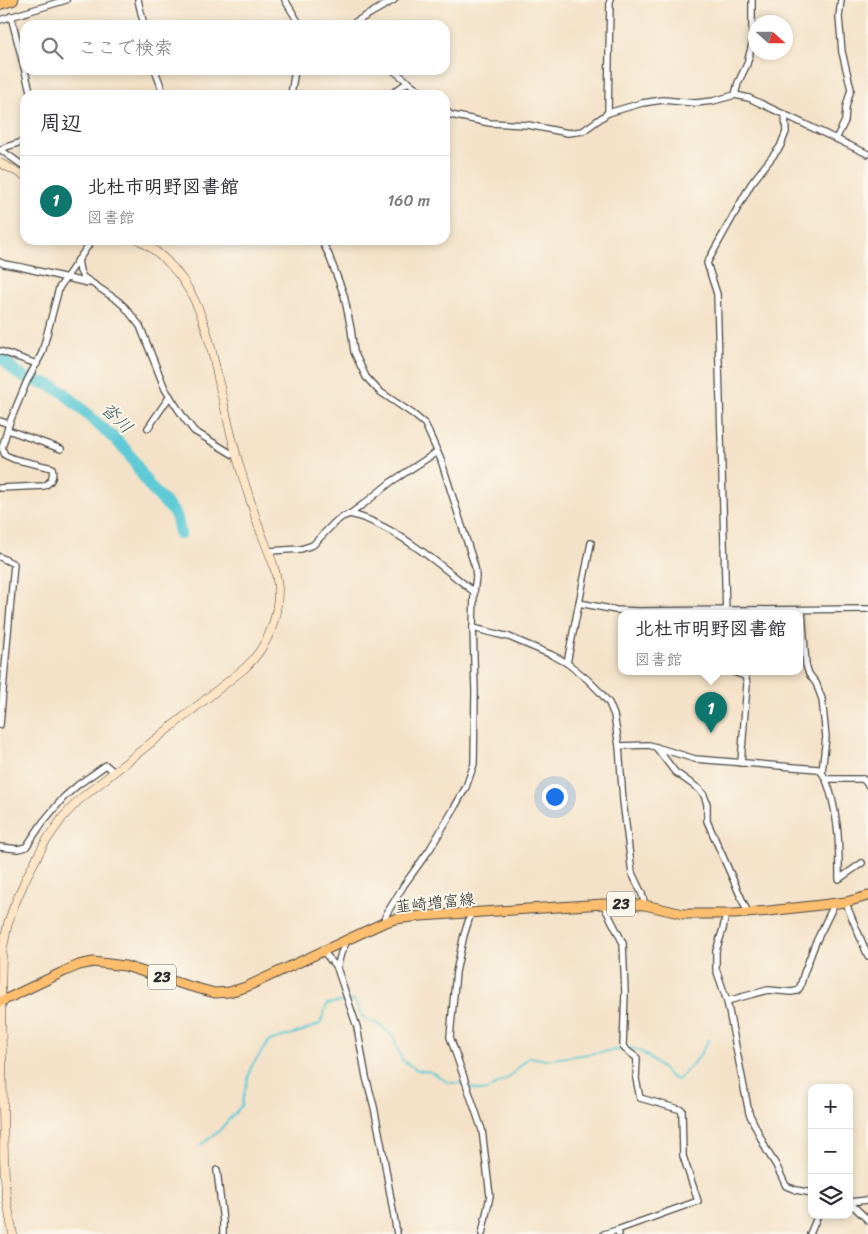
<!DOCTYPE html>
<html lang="ja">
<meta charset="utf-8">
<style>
:root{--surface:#fff;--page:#f7f7f7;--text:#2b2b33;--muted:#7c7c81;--line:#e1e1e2;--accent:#0f766e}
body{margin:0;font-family:Sriracha,"Klee One",sans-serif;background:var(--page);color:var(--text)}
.controls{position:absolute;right:15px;bottom:15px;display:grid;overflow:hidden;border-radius:10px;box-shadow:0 2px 8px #0003}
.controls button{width:45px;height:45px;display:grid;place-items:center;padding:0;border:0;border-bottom:1px solid var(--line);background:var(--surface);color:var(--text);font:25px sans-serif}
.compass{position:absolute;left:748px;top:15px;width:45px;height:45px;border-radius:50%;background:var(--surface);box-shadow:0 2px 8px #0003;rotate:111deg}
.you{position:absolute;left:554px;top:796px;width:18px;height:18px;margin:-12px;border:4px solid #fff;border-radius:50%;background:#1a73e8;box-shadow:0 0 0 8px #1a73e833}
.badge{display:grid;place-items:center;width:32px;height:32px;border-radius:50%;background:var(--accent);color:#fff;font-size:16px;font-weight:700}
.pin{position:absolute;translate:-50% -41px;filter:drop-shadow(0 1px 2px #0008)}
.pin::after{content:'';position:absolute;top:26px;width:18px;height:15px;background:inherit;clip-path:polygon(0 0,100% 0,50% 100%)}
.popup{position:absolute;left:618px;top:610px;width:185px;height:65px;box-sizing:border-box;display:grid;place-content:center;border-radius:10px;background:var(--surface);filter:drop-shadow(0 1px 4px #0005);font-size:16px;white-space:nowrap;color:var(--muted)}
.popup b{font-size:19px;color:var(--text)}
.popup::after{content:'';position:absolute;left:50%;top:100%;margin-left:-10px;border:10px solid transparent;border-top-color:var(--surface)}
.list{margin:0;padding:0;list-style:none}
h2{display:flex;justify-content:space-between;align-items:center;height:65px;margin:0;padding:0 20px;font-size:21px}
h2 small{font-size:16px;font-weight:400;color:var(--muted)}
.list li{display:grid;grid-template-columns:32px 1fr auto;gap:15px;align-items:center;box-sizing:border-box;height:90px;padding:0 20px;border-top:1px solid var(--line)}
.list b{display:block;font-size:19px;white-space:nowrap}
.list p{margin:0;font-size:16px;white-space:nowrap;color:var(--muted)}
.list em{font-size:16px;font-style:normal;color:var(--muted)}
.icon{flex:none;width:28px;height:28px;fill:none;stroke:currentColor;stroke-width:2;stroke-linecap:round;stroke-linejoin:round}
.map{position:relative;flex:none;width:868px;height:1234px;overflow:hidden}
.search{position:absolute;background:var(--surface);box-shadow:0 2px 8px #0003;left:20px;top:20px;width:430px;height:55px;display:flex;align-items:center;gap:12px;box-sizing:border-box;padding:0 18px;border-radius:15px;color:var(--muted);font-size:19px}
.panel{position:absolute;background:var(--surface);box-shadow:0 2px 8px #0003;left:20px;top:90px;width:430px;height:155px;border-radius:15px}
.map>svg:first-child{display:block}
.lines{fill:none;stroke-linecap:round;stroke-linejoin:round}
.stream{stroke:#5ecad5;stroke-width:2}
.river{stroke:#5ecad5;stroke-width:12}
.street-casing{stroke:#494643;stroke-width:8}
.secondary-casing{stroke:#494643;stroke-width:9}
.primary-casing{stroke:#494643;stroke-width:11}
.highway-casing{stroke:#494643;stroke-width:12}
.street{stroke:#fff;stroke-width:5.5}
.secondary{stroke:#fde5c5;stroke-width:8}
.primary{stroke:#fbbe6e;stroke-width:9}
.highway{stroke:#fbbe6e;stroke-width:10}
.labels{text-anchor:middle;stroke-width:4;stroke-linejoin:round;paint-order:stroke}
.shield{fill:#fbf7ec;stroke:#696865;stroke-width:1}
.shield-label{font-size:15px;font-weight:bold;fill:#2b2b2b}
.street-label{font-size:16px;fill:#2b2b2b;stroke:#fbf7ec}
.water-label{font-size:18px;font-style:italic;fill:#3a5b5e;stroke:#fbf7ec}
</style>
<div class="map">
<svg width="868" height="1234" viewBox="0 0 868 1234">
<rect width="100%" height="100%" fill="#fbf7ec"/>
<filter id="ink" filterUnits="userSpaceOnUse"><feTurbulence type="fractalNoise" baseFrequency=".02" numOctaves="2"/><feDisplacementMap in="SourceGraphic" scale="10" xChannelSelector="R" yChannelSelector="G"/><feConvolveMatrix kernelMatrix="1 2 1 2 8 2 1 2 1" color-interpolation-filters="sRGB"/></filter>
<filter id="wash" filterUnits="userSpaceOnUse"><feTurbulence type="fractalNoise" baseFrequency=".0096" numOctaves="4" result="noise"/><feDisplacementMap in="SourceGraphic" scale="20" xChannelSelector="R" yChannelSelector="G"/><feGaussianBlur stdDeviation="1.12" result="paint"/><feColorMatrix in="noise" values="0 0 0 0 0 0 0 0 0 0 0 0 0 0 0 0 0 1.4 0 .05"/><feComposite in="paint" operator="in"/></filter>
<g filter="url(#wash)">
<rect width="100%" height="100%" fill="#f4e2c8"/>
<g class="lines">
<g class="stream">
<path d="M628,1048C642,1047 662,1069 672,1078L678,1080L698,1058L709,1039"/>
<path d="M470,1087L480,1091L487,1090L508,1078L529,1057L546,1060L623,1049"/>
<path d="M201,1145L218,1132L241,1106L251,1067L269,1041L303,1031L320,1024L327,1004L354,1000L363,1018L380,1025L393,1036L402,1060L417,1070L431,1072L449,1083H460L465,1085"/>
</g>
<path class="river" d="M0,358L5,360L16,372L23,377L50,385L63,392L120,444L127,451L150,487L173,511L177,518L180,534"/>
</g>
</g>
<g filter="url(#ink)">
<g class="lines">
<defs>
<g id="street">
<path d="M138,0L144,25"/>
<path d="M285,0L300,25"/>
<path d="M11,16L31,95"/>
<path d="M0,20L66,0"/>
<path d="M350,25L394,0"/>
<path d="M155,70L164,95"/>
<path d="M393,70L408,82"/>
<path d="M291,95L295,70"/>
<path d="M390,95L408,82L426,95"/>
<path d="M735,95L738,83L747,64L752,44V0"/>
<path d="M445,110L451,115L490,123L528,125L568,133L583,131L608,113L642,103L663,100L695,103L713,101L735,95L749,98L868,154"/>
<path d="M608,113L610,0"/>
<path d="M836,139L845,121L846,107L851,89L842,52L839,17L841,0"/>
<path d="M25,141L6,147L1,150L25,167"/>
<path d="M321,240L328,253L344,295L351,329L354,352L366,377L379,391L413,414L425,424L441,460L475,567L476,577L474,592L473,628L475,691L474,764L466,787L452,812L430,849L404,885L387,913L383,923"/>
<path d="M78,260L80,271L83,277L117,300L125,307L140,326L165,389L184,418L194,431L237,457"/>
<path d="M0,262L4,264L21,267L88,283"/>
<path d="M0,351L37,364"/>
<path d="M0,421L9,424"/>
<path d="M148,428L170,396"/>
<path d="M8,430L61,449"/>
<path d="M0,488L44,486C52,482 54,476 52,468L14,459L5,455L2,448L9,424L27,381L42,353L59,288L92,240"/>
<path d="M350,514C393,524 439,564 474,592"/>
<path d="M269,551L301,549L313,545L334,523L342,517L350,514L365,503L391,482L437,452"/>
<path d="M0,557L14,564L0,725"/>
<path d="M579,603L616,610L638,611L868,609"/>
<path d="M802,610L806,665L809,674L816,683L822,699L826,737L822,772"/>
<path d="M726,614L717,294L707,263L751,184L780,147L786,132L785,115"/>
<path d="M473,628L509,637L552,655L567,663L587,679L600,692L609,703L614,715L619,746L623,801L632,873L642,894L645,905"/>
<path d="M567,663L591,543"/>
<path d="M733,672L745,676L747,684L741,763"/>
<path d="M619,746L649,745L695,759L818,769C830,776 837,821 838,835C839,850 839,864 839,879L862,863"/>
<path d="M656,747L675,772L699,789L704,795L707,804V821L748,913"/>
<path d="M826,779H863L868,785"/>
<path d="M0,847L18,849L26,847L43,822L64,797L79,784L92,775L106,765L114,772"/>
<path d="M846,902L849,911L868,956"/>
<path d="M603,904L623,943L625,993L623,1046L625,1049L637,1058L636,1079L640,1098L682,1110L683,1156L698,1201L617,1230L619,1234"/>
<path d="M471,913L464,935L456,972L450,1037L482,1130L490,1196L482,1234"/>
<path d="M726,914L723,929L716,951V969L727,1001L749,1113L767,1151L776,1165L786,1186L796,1190L812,1193"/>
<path d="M323,951L337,968L357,1027L366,1077L374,1107L383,1153L397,1234"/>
<path d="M337,968L341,953L347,941"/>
<path d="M727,1001L768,990L791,992L797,991L800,987L804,973L815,944L835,903"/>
<path d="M217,1170L223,1222V1234"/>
<path d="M849,1202L868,1220"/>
<path d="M849,1202L868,1200"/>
<path d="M604,1234L617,1230"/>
<path d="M810,1234L818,1215"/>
</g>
<g id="secondary">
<path d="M0,163L25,176"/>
<path d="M13,1234L6,1196L4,1158L1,1002L2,953L8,923L14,906L26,878L44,844L63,817L79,800L245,668C267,647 278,621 278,590C277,566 265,545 257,522C252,505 246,488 241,471C232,442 226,413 219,383C212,351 206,319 189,290C177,269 160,252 139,240"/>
</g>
<path id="primary" d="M0,1002L65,971L79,965L93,962L125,966L185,985L215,993L229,992L246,987L383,923L395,919L421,916L603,904L645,905L683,914H735L769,911L846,902L868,896"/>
<path id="highway" d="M0,4L13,0"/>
</defs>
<use href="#street" class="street-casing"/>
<use href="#secondary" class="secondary-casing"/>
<use href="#primary" class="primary-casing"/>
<use href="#highway" class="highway-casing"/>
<use href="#street" class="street"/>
<use href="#secondary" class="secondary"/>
<use href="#primary" class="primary"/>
<use href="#highway" class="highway"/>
</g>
</g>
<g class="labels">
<g class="shield">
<rect x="607" y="891.5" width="28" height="25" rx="4"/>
<rect x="148" y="964.5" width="28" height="25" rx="4"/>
</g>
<g class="shield-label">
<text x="621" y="909">23</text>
<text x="162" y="982">23</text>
</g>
<g class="street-label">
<text transform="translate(435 902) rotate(-6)" y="6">韮崎増富線</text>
</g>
<g class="water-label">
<text transform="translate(117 418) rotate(44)" y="6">沓川</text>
</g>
</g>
</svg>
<div class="controls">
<button>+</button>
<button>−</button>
<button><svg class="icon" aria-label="layers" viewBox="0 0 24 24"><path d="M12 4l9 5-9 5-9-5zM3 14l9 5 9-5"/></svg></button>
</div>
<svg class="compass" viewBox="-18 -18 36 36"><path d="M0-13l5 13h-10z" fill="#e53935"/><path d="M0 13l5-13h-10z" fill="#7c7c81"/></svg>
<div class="you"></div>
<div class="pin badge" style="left:711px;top:733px">1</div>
<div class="popup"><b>北杜市明野図書館</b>図書館</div>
<div class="search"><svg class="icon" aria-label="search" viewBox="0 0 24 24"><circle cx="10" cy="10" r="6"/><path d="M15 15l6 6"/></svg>ここで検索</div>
<section class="panel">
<h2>周辺<small></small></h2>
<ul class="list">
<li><span class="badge">1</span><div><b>北杜市明野図書館</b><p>図書館</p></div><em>160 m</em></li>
</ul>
</section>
</div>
